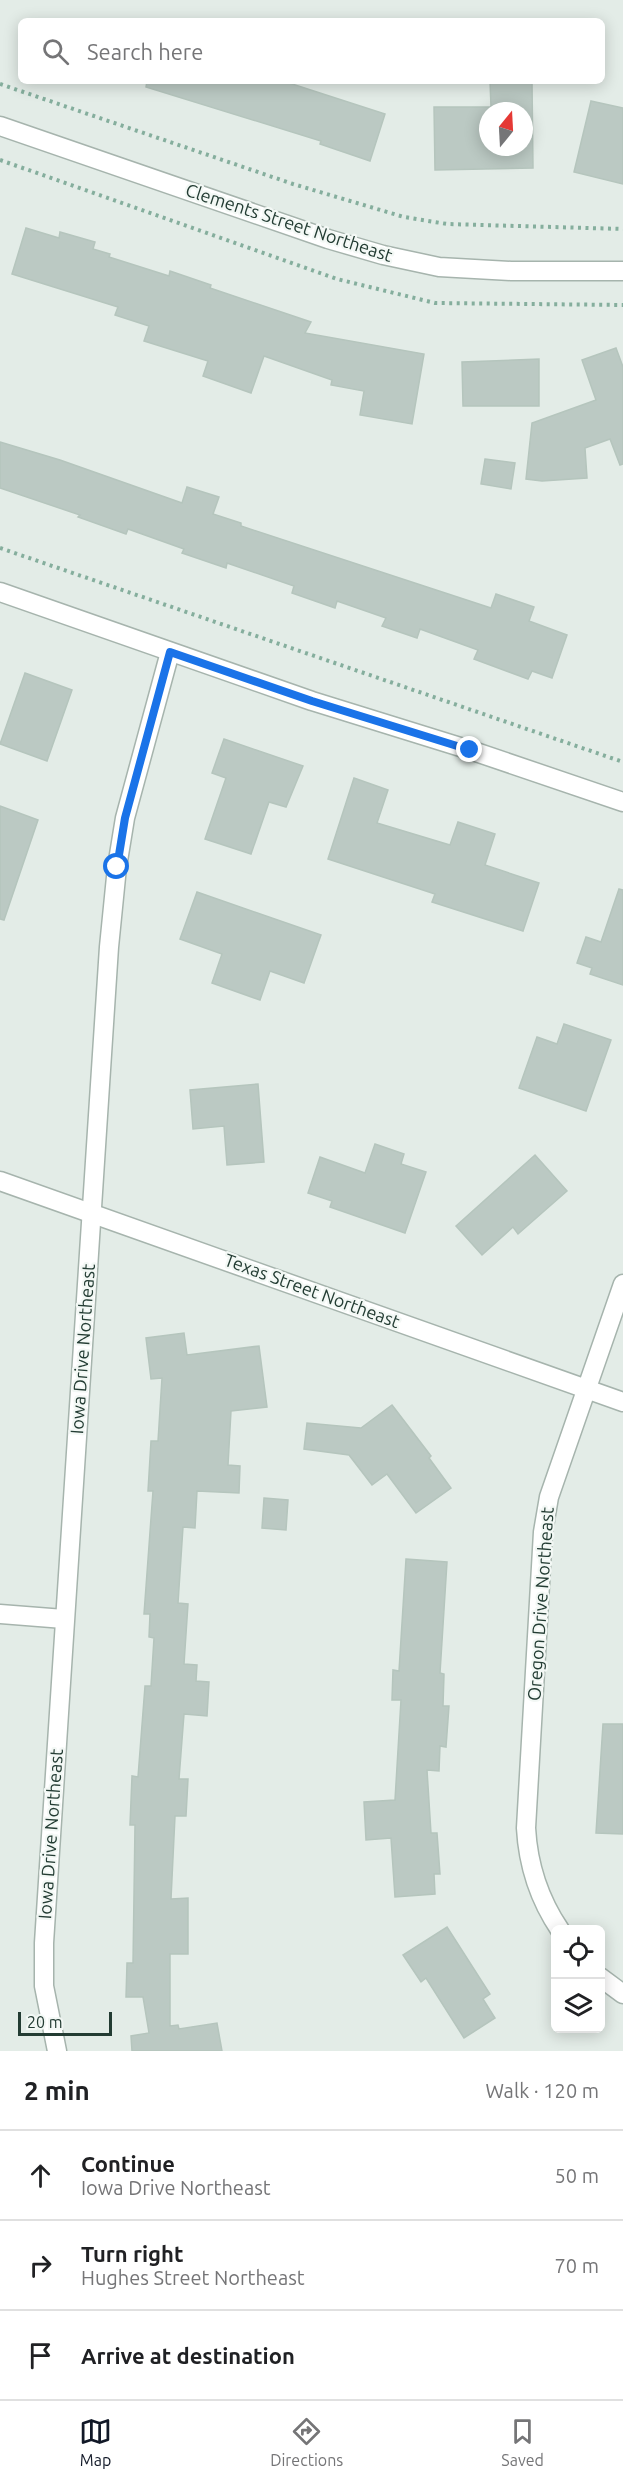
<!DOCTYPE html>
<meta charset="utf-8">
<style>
:root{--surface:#fff;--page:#f6f6f6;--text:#202124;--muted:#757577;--line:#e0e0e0;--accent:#111827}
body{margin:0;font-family:Ubuntu,sans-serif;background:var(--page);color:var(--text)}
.controls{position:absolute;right:18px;bottom:18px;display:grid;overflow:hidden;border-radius:9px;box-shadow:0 3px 15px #0003}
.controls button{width:54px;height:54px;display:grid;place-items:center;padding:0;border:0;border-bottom:2px solid var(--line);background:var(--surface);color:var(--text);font:30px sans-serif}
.compass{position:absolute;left:479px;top:102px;width:54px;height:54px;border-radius:50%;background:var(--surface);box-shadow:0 3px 15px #0003;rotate:18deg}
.scale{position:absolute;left:18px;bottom:15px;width:94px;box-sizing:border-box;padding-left:6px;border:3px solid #233c33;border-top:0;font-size:16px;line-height:21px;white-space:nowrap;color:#233c33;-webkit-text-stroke:4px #f3f8f5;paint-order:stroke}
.stop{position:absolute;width:18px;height:18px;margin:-14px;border:4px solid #1a73e8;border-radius:50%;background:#fff}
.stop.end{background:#1a73e8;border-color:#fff;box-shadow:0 2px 6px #0008}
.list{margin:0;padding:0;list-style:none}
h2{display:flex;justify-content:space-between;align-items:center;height:78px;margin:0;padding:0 24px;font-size:26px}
h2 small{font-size:20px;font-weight:400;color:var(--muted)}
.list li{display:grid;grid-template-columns:39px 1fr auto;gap:18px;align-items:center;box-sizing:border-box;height:90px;padding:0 24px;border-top:2px solid var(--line)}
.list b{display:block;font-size:22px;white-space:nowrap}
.list p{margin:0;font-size:20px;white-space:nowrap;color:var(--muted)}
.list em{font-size:20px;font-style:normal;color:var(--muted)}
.icon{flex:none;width:33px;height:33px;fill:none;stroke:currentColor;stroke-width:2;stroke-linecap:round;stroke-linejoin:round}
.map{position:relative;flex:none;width:623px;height:2051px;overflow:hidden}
.search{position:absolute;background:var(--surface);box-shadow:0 3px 15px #0003;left:18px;right:18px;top:18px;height:66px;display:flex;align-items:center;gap:15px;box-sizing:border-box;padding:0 21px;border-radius:9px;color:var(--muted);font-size:22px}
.sheet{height:348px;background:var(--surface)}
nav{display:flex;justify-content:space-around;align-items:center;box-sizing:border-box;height:84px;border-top:2px solid var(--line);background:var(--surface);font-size:16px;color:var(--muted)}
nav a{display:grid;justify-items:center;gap:3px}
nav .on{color:var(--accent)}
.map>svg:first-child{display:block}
.building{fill:#bbc9c3;stroke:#b5c5bd;stroke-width:1.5;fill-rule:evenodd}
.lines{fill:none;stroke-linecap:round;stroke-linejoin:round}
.minor-casing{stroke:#a6b4ad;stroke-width:21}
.path{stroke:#85ae9d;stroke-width:4;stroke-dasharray:3 4.5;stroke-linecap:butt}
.minor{stroke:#fff;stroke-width:18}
.route{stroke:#1a73e8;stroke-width:8}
.labels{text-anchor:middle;stroke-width:4.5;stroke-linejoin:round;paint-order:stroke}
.street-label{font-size:18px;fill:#233c33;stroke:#f3f8f5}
</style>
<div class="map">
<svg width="623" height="2051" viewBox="0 0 623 2051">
<rect width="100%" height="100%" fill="#e3ece7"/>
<g class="building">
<path d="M147,81H283L385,114L370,161L320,144L321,141L146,87Z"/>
<path d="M490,81H532L533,168L435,170L434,107H491ZM488,111H524V147H488Z"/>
<path d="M591,101L623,108V184L574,172Z"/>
<path d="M26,228L59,238L60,232L95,242L93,249L110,254L109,257L169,276L170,271L211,285L210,288L311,322L305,333L424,354L412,424L360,415L364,391L331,385L332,380L264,356L251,393L203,376L208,361L144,341L149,326L115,315L118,307L12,274Z"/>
<path d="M616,348L623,367V464L620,465L610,439L585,448L587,478L542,481L526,479L532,423L596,400L582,360Z"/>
<path d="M539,359V406H463L462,362Z"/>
<path d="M0,442L60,460L182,503L187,487L219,497L213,514L241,523V526L491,608L496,594L534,607L529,621L567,635L552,678L532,671L528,679L474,659L478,650L420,629L417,638L382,626L386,618L337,601L335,608L292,593L294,586L227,563L226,568L182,553L184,549L128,529L126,534L78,517L80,515L0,488Z"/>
<path d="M485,459L515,463L511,489L481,484Z"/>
<path d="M25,673L72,690L47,761L0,744Z"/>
<path d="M224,739L303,766L286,807L269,802L251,854L205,839L226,778L212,773Z"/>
<path d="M354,778L388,790L377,823L450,845L458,822L495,834L485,865L539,883L523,931L432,902L435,894L328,859Z"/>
<path d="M0,806L38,820L4,920L0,919Z"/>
<path d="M619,889L623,890V985L590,974L592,968L577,963L586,937L601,942Z"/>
<path d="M197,892L321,935L304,983L270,971L260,1000L212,983L222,954L180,939Z"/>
<path d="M564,1024L611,1040L586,1111L519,1088L537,1037L557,1044Z"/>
<path d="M258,1084L264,1162L227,1165L224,1126L193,1129L190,1090Z"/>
<path d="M375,1144L404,1154L401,1164L426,1172L405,1233L330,1207L332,1201L308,1193L320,1157L365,1173Z"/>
<path d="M535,1155L567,1191L518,1234L513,1227L482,1255L456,1226Z"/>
<path d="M184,1333L187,1355L259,1346L267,1407L231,1411L228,1465L240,1466L239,1493L197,1491L195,1528L183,1527L178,1603L188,1604L184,1664L197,1665L196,1681L209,1682L207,1716L184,1714L179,1779H188L186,1816H175L171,1899L188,1898V1954H170V2026L178,2025L179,2029L217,2023L222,2051H132L131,2036L149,2033L143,1997H126L127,1963H133L135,1825H130L132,1776L138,1777L145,1686H151L154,1638L149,1637L150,1614H144L153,1491H148L151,1441H158L162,1378L151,1379L146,1338Z"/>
<path d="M392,1405L431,1456L429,1458L451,1488L416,1513L387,1474L372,1485L349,1455L304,1449L307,1423L361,1428Z"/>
<path d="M264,1498L288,1500L286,1530L262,1528Z"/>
<path d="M406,1559L447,1562L440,1673L444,1674L443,1706H449L446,1747L440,1746L439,1771L427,1770L431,1833H437L440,1874H434L435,1894L395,1897L391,1838L366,1840L364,1802L395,1800L401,1700H392L393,1670L399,1671Z"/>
<path d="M603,1724H623V1834L596,1833Z"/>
<path d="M447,1927L490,1994L483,1999L495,2018L464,2038L426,1978L421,1982L403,1955Z"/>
</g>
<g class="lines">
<defs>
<g id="minor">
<path d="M0,126L328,239L383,255L439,267L511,271H623"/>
<path d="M0,592L312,701L470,750L623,802"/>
<path d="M0,1181L623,1402"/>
<path d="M0,1614L64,1619"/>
<path d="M560,1930C539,1899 528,1864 526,1828L543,1532L549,1497L623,1284"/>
<path d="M600,1977L623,1994"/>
<path d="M57,2051L44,1986V1943L109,947L117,867L125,818L170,652"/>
</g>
</defs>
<use href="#minor" class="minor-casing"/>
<g class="path">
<path d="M0,84L293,184L404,217L447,224L623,229"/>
<path d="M0,160L337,279L435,303L623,305"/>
<path d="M0,548L623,762"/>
</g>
<use href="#minor" class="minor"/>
</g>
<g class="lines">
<path class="route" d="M117,867L125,818L170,652L312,701L470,750"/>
</g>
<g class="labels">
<g class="street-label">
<text transform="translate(289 223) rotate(18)" y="6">Clements Street Northeast</text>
<text transform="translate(312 1291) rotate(20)" y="6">Texas Street Northeast</text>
<text transform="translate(83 1349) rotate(-86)" y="6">Iowa Drive Northeast</text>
<text transform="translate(541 1604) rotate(-86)" y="6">Oregon Drive Northeast</text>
<text transform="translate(51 1834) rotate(-86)" y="6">Iowa Drive Northeast</text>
</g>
</g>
</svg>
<div class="controls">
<button><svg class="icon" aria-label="locate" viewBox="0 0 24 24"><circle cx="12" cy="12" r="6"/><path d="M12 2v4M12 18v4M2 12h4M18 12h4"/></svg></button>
<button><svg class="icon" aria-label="layers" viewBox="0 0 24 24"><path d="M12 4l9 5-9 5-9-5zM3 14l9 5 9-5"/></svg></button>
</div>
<svg class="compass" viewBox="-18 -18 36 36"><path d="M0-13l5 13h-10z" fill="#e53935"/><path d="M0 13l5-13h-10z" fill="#757577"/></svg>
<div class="scale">20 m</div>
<div class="stop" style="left:117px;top:867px"></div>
<div class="stop end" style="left:470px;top:750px"></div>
<div class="search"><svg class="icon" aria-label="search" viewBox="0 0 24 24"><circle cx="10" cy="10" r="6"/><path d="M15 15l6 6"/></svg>Search here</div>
</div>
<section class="sheet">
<h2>2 min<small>Walk · 120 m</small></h2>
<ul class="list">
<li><svg class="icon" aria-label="ahead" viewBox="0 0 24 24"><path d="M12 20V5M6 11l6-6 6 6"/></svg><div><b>Continue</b><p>Iowa Drive Northeast</p></div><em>50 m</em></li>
<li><svg class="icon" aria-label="right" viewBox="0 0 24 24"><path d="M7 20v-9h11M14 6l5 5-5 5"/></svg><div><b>Turn right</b><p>Hughes Street Northeast</p></div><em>70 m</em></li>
<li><svg class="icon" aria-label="arrive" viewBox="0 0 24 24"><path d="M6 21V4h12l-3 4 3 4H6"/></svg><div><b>Arrive at destination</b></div></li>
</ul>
</section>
<nav>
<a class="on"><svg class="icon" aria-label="map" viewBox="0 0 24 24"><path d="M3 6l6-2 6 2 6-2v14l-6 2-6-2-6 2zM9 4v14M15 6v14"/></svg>Map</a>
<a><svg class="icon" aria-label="directions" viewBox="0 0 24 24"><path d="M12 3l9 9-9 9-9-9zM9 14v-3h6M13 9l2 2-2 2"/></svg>Directions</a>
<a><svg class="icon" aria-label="saved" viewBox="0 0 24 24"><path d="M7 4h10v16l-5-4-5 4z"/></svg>Saved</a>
</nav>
